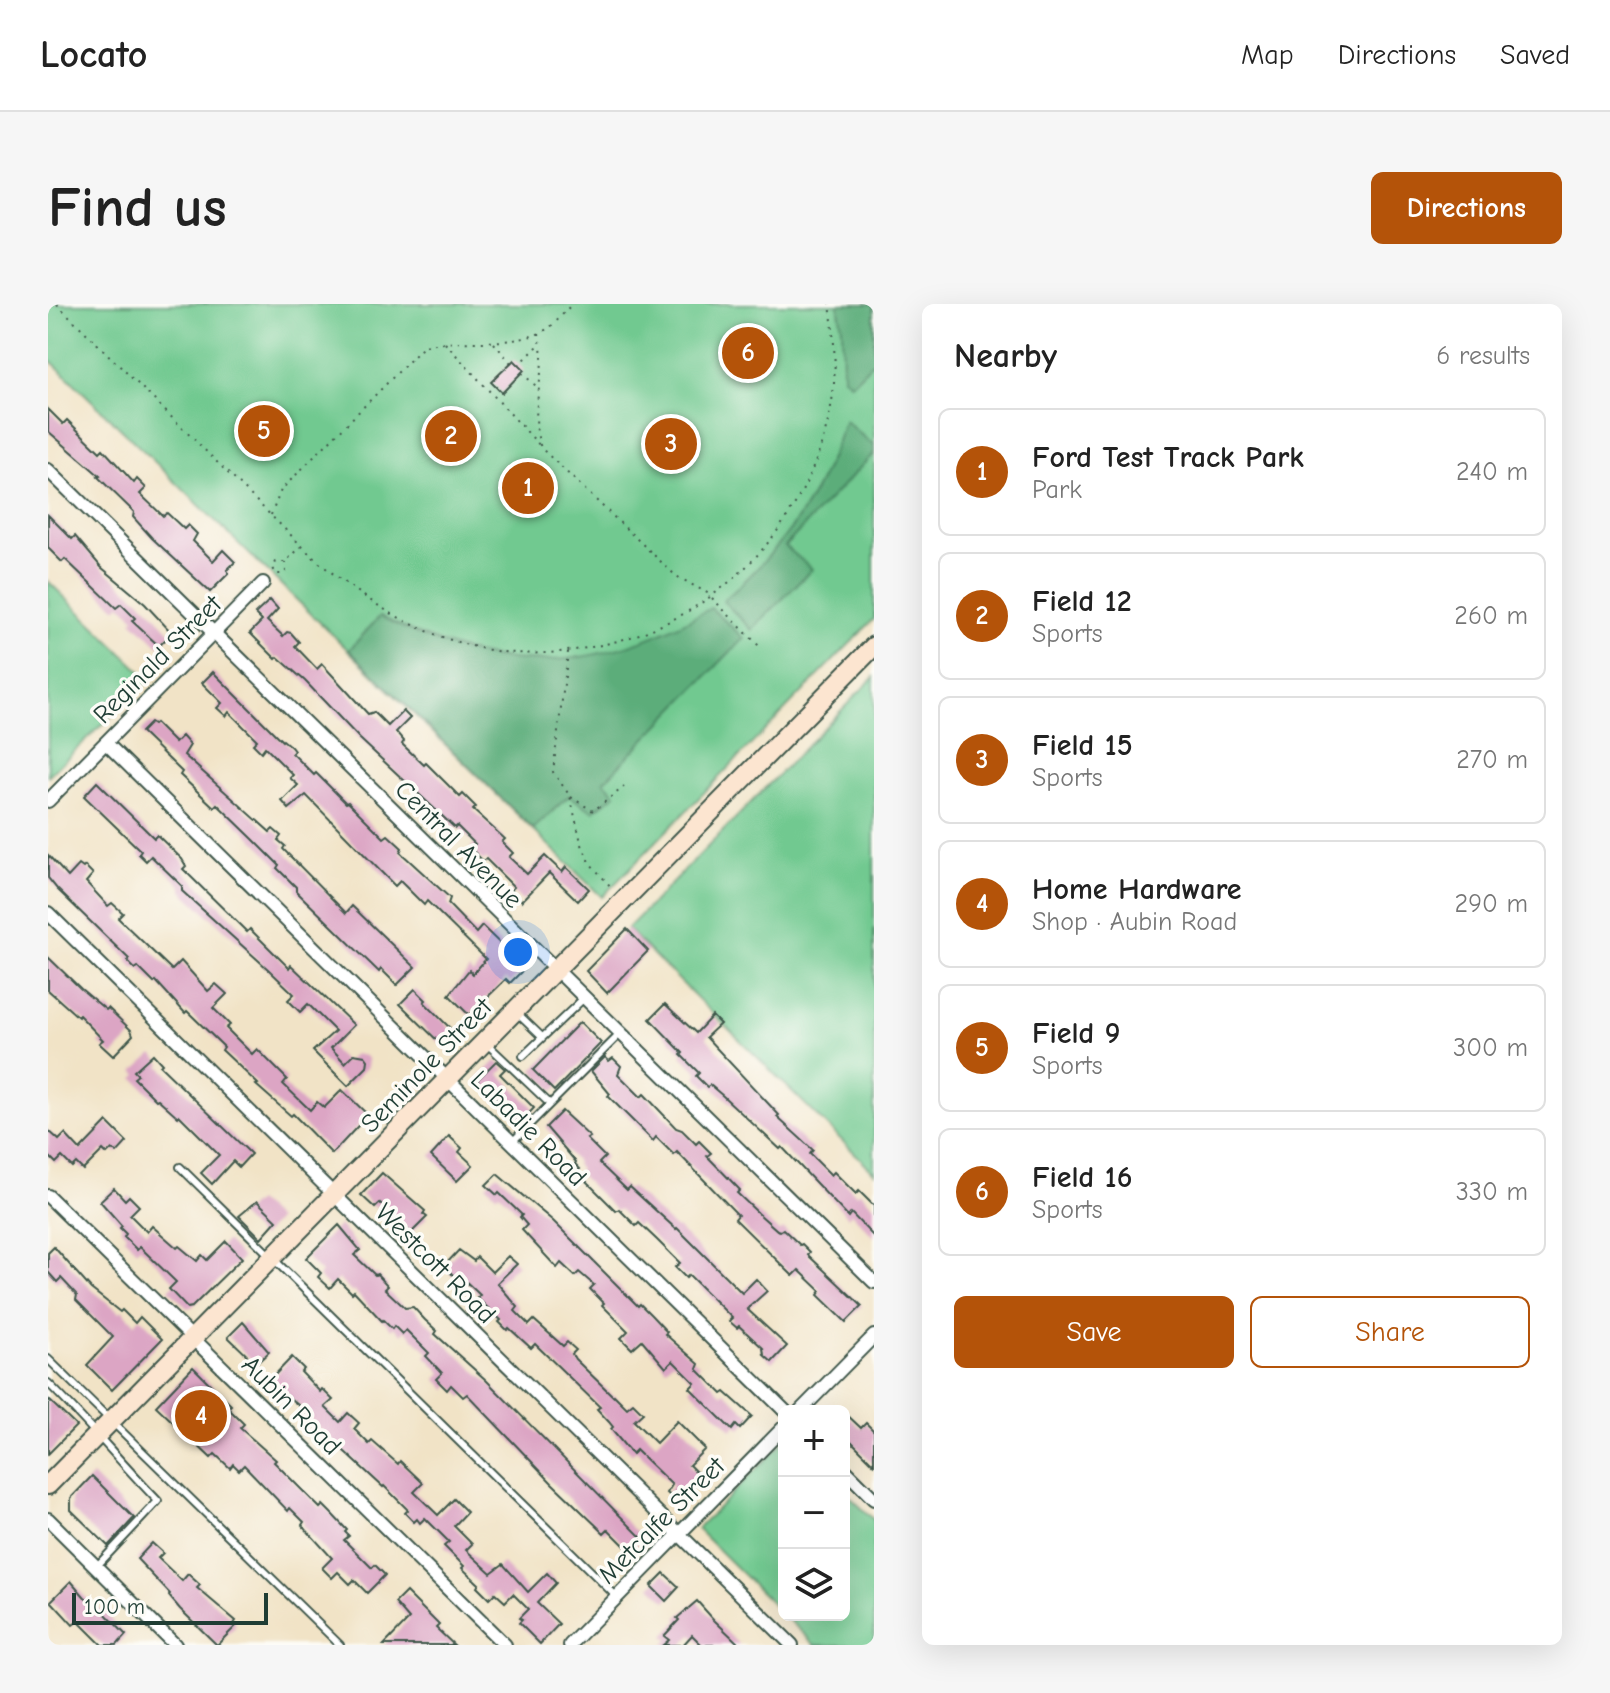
<!DOCTYPE html>
<meta charset="utf-8">
<style>
:root{--surface:#fff;--page:#f6f6f6;--text:#222;--muted:#767676;--line:#e0e0e0;--accent:#b45309}
body{margin:0;font-family:"Comic Neue",sans-serif;background:var(--page);color:var(--text)}
.controls{position:absolute;right:24px;bottom:24px;display:grid;overflow:hidden;border-radius:12px;box-shadow:0 8px 32px #0002}
.controls button{width:72px;height:72px;display:grid;place-items:center;padding:0;border:0;border-bottom:2px solid var(--line);background:var(--surface);color:var(--text);font:40px sans-serif}
.scale{position:absolute;left:24px;bottom:20px;width:196px;box-sizing:border-box;padding-left:8px;border:4px solid #1f3d34;border-top:0;font-size:22px;line-height:28px;white-space:nowrap;color:#1f3d34;-webkit-text-stroke:6px #fdfcf7;paint-order:stroke}
.you{position:absolute;left:470px;top:648px;width:28px;height:28px;margin:-20px;border:6px solid #fff;border-radius:50%;background:#1a73e8;box-shadow:0 0 0 12px #1a73e833}
.badge{display:grid;place-items:center;width:52px;height:52px;border-radius:50%;background:var(--accent);color:#fff;font-size:26px;font-weight:700}
.pin{position:absolute;translate:-50% -50%;border:4px solid #fff;box-shadow:0 2px 8px #0006}
.list{margin:0;padding:0;list-style:none}
h2{display:flex;justify-content:space-between;align-items:center;height:104px;margin:0;padding:0 32px;font-size:34px}
h2 small{font-size:26px;font-weight:400;color:var(--muted)}
.list li{display:grid;grid-template-columns:52px 1fr auto;gap:24px;align-items:center;box-sizing:border-box;height:128px;margin:0 16px 16px;padding:0 16px;border:2px solid var(--line);border-radius:12px}
.list b{display:block;font-size:30px;white-space:nowrap}
.list p{margin:0;font-size:26px;white-space:nowrap;color:var(--muted)}
.list em{font-size:26px;font-style:normal;color:var(--muted)}
.actions{display:flex;gap:16px;padding:24px 32px}
.actions a{flex:1;padding:18px 0;border:2px solid var(--accent);border-radius:12px;text-align:center;font-size:28px;color:var(--accent)}
.actions .main{background:var(--accent);color:#fff}
.icon{flex:none;width:44px;height:44px;fill:none;stroke:currentColor;stroke-width:2;stroke-linecap:round;stroke-linejoin:round}
.map{position:relative;flex:none;width:826px;height:1341px;overflow:hidden;border-radius:12px}
header{display:flex;align-items:center;gap:48px;box-sizing:border-box;height:112px;padding:0 40px;background:var(--surface);border-bottom:2px solid var(--line)}
header strong{font-size:38px}
nav{display:flex;gap:44px;margin-inline-start:auto;font-size:28px}
.intro{display:flex;align-items:center;justify-content:space-between;box-sizing:border-box;height:192px;padding:0 48px}
h1{margin:0;font-size:56px}
.button{padding:20px 36px;border-radius:12px;background:var(--accent);color:#fff;font-size:28px;font-weight:700}
main{display:flex;gap:48px;padding:0 48px}
aside{flex:1;background:var(--surface);border-radius:12px;box-shadow:0 8px 32px #0002}
.map>svg:first-child{display:block}
.green{fill:#71c990;stroke:#488362;stroke-width:2}
.forest{fill:#5cad7a;stroke:#3e7557;stroke-width:2}
.building{fill:#dca5c4}
.lines{fill:none;stroke-linecap:round;stroke-linejoin:round}
.lane-casing{stroke:#3e564a;stroke-width:10}
.street-casing{stroke:#3e564a;stroke-width:16}
.secondary-casing{stroke:#3e564a;stroke-width:22}
.path{stroke:#3e564a;stroke-width:2;stroke-dasharray:2 6;stroke-linecap:butt}
.lane{stroke:#fff;stroke-width:6}
.street{stroke:#fff;stroke-width:12}
.secondary{stroke:#fce5d0;stroke-width:18}
.labels{text-anchor:middle;stroke-width:7;stroke-linejoin:round;paint-order:stroke}
.street-label{font-size:26px;fill:#1f3d34;stroke:#fdfcf7}
</style>
<header>
<strong>Locato</strong>
<nav><a>Map</a><a>Directions</a><a>Saved</a></nav>
</header>
<div class="intro"><h1>Find us</h1><a class="button">Directions</a></div>
<main>
<div class="map">
<svg width="826" height="1341" viewBox="0 0 826 1341">
<rect width="100%" height="100%" fill="#fdfcf7"/>
<filter id="ink" filterUnits="userSpaceOnUse"><feTurbulence type="fractalNoise" baseFrequency=".0125" numOctaves="2"/><feDisplacementMap in="SourceGraphic" scale="16" xChannelSelector="R" yChannelSelector="G"/><feConvolveMatrix kernelMatrix="1 2 1 2 8 2 1 2 1" color-interpolation-filters="sRGB"/></filter>
<filter id="wash" filterUnits="userSpaceOnUse"><feTurbulence type="fractalNoise" baseFrequency=".006" numOctaves="4" result="noise"/><feDisplacementMap in="SourceGraphic" scale="32" xChannelSelector="R" yChannelSelector="G"/><feGaussianBlur stdDeviation="1.8" result="paint"/><feColorMatrix in="noise" values="0 0 0 0 0 0 0 0 0 0 0 0 0 0 0 0 0 1.4 0 .05"/><feComposite in="paint" operator="in"/></filter>
<g filter="url(#wash)">
<rect width="100%" height="100%" fill="#f1e3c6"/>
<g class="green">
<path d="M0,0H826V315L554,593L0,54Z"/>
<path d="M0,277L102,376L0,472Z"/>
<path d="M826,373V868L579,625Z"/>
<path d="M736,1137V1311L649,1225Z"/>
<path d="M796,1187L826,1216V1341H767L736,1311H796Z"/>
</g>
<g class="forest">
<path d="M790,0H826V57L803,80L795,73L794,24Z"/>
<path d="M797,117L826,142V149L737,242L764,265L704,326L675,297C714,263 750,222 773,175C782,156 789,136 797,117Z"/>
<path d="M663,304L696,334L556,477L568,490L545,507L521,492L485,525L301,346L332,312C451,375 547,370 663,304Z"/>
</g>
<g id="blocks">
<g class="building">
<path d="M466,56L476,66L454,89L443,78Z"/>
<path d="M0,105L15,120L19,116L52,148L55,145L86,179L89,175L98,184L92,190L115,212L119,209L136,225L140,221L149,230L145,237L165,257L175,246L187,258L179,266L181,269L162,288L104,234L85,213L86,208L50,173L52,172L0,127Z"/>
<path d="M0,211L24,235L27,232L53,263L97,300L124,329L111,342L84,317L87,314L73,300L68,304L17,255L14,258L0,244Z"/>
<path d="M222,296L230,305L219,317L235,332L239,328L243,329L251,338L247,342L269,365L274,360L320,410L326,408L340,422L355,407L362,414L348,428L356,437L354,440L376,461L378,459L412,493L415,490L428,503L425,506L457,535L454,538L465,549L461,553L479,570L497,552L514,568L518,563L541,585L530,597L501,569L474,597L463,586L466,583L438,555L435,557L422,544L427,540L409,522L407,524L312,435L257,377L230,353L228,355L202,329L214,317L207,310Z"/>
<path d="M165,368L234,437L235,436L243,443L246,447L244,449L266,471L268,469L298,499L300,498L336,534L340,531L354,544L352,548L402,594L400,600L428,629L434,622L477,664L462,679L458,675L421,711L401,691L421,666L425,670L438,655L379,597L376,601L352,577L347,582L258,491L241,505L234,497L250,481L242,474L245,471L217,443L213,448L205,440L209,436L181,408L178,412L169,404L174,399L154,379Z"/>
<path d="M102,419L105,421L107,419L127,439L134,432L142,441L136,451L222,528L225,525L233,532L230,536L237,542L235,545L298,609L304,602L367,663L349,681L333,665L331,668L248,587V583L229,564L231,561L204,534L169,500L166,503L132,471L134,468L93,428Z"/>
<path d="M49,478L106,534L109,531L134,555L138,562L135,565L199,628L202,625L241,664L243,661L306,721L283,744L297,759L306,750L317,752L320,756L319,763L300,782L265,747L287,727L260,700L252,708L240,696L246,690L221,666L134,587V582L103,552L98,557L91,550L93,547L36,492Z"/>
<path d="M0,551L20,573L31,561L35,564L37,562L45,570L38,578L60,602L64,599L75,609L70,614L124,666L133,657L160,687L168,680L179,690L165,704L182,721L178,724L204,750L209,745L239,775L235,780L262,806L269,798L276,804L294,786L320,811L284,850L245,810L243,812L208,781L210,780L174,746L176,743L139,707L137,709L108,677L106,679L90,663L87,665L79,657L81,655L9,585L0,574Z"/>
<path d="M579,625L600,647L559,689L538,667Z"/>
<path d="M0,653L33,685L58,706L60,704L83,726L85,731L65,752L51,739L55,736L31,711L30,713L0,686Z"/>
<path d="M367,685L378,696L376,698L412,734L400,747L352,700Z"/>
<path d="M617,700L648,729L664,712L672,720L658,733L731,811L729,813L765,846L762,850L783,871L786,868L808,890L811,887L826,902V933L803,909L800,913L734,843L732,845L675,792L662,781L659,783L648,772L651,769L633,751L635,749L602,715Z"/>
<path d="M532,718L553,739L506,787L485,766Z"/>
<path d="M105,750L114,760L112,762L203,850L191,863L185,857L164,880L153,869L171,851L131,811L130,813L110,795L108,796L86,774L90,771L86,767Z"/>
<path d="M557,753L561,757L565,754L573,762L570,770L593,793L596,790L628,824L634,826L648,840L651,837L663,849L659,852L692,886L689,889L711,910L729,926L732,927L735,925L752,941L754,940L762,948L760,951L814,1002L798,1018L770,991L773,987L751,966L745,972L687,915L690,911L629,848L626,851L608,833L605,837L560,792L562,790L543,767Z"/>
<path d="M448,757L457,765L452,770L486,804L473,818L429,776Z"/>
<path d="M514,807L542,833L539,835L557,853L551,859L579,886L582,883L628,925L629,924L694,989L708,975L719,987L699,1005L739,1042L724,1058L716,1051L715,1044L691,1022L689,1024L681,1017L684,1014L641,971L638,974L627,963L632,959L609,936L591,919L588,922L571,905L568,907L529,868L532,865L527,860L528,858L498,823Z"/>
<path d="M59,818L79,838L69,849L64,845L59,850L55,846L35,866L28,859L24,863L14,853L8,859L0,851V826L11,836L17,830L32,846Z"/>
<path d="M401,832L414,844L411,848L425,861L409,877L383,852Z"/>
<path d="M334,869L377,907L375,910L379,913L363,929L332,899L327,904L313,891Z"/>
<path d="M449,870L505,917L590,1002L592,1000L603,1011L619,1028L617,1030L651,1060L649,1065L674,1090L677,1088L704,1112L692,1125L688,1121L684,1126L642,1084L647,1079L625,1057L618,1064L594,1036L584,1045L573,1034L580,1027L554,1001L556,999L542,985L546,981L531,968L527,972L513,959L509,964L474,926L479,921L472,913L474,911L451,889L449,891L438,881Z"/>
<path d="M66,884L77,896L81,892L91,902L82,911L99,928L104,922L129,944L131,942L149,957L154,951L159,956L178,937L194,954L144,1003L139,1004L121,985L128,978L92,943L89,946L76,933L78,930L72,924L74,922L52,897Z"/>
<path d="M209,897L229,916L213,934L191,912Z"/>
<path d="M291,921L312,946L306,951L327,971L329,970L340,982L337,985L357,1004L365,1003L377,1016L389,1027L387,1030L438,1076L594,1234L582,1247L560,1225L556,1229L504,1179L419,1090L415,1093L403,1081L399,1086L388,1075L394,1069L378,1052L381,1049L358,1026L354,1030L346,1022L344,1025L335,1016L334,1017L306,987L304,989L290,975L282,984L270,973L273,969L258,954Z"/>
<path d="M6,943L43,985L72,1008L74,1006L87,1019L92,1013L114,1035L64,1086L39,1061L65,1033L28,996L29,991L13,974L9,978L0,968V949Z"/>
<path d="M411,946L426,957L429,953L444,968L460,952L469,960L449,979L470,1003L467,1007L481,1021L486,1016L515,1042L519,1038L528,1046L524,1050L527,1055L565,1092L566,1091L579,1104L585,1099L595,1109L586,1117L608,1139L629,1117L657,1145L641,1161L654,1174L632,1197L629,1198L619,1189L624,1181L588,1146L584,1150L577,1142L563,1125L565,1123L561,1118L549,1105L552,1103L487,1040L483,1044L461,1024L459,1026L451,1018L453,1016L429,994L432,991L410,970L407,973L396,962Z"/>
<path d="M195,1018L221,1048L208,1060L180,1033Z"/>
<path d="M244,1053L256,1065L253,1068L272,1088L274,1085L285,1096L277,1103L292,1118L300,1109L311,1119L306,1125L321,1140L324,1137L350,1160L352,1157L375,1179L366,1188L390,1211L406,1195L419,1208L406,1222L424,1240L418,1246L443,1269L455,1260L480,1288L499,1269L508,1279L489,1299L511,1320L492,1340L471,1319L474,1316L471,1314L480,1305L465,1290L457,1298L447,1289L441,1295L429,1283L431,1280L414,1264L416,1262L396,1242L401,1238L377,1214L372,1219L369,1215L366,1218L357,1209L360,1206L336,1182L335,1183L270,1123L250,1101L221,1077Z"/>
<path d="M145,1063L183,1101L180,1104L196,1120L192,1124L228,1156L226,1158L272,1204L275,1201L283,1209L299,1226L297,1228L301,1232L296,1236L324,1264L327,1261L337,1271L319,1289L306,1276L302,1280L290,1268L284,1274L274,1264L284,1254L254,1221L256,1218L242,1204L240,1207L196,1161L191,1166L185,1160L182,1164L167,1150L163,1154L108,1102Z"/>
<path d="M0,1095L28,1122L0,1150Z"/>
<path d="M796,1108L813,1124L818,1119L826,1127V1160L796,1130Z"/>
<path d="M44,1172L86,1214L60,1242L23,1206V1194Z"/>
<path d="M104,1239L115,1249L110,1254L134,1277L140,1270L152,1281L149,1284L188,1317L186,1320L188,1322L169,1341L132,1305L121,1292L122,1290L89,1255Z"/>
<path d="M616,1269L631,1283L618,1297L603,1282Z"/>
<path d="M23,1277L47,1305H53L78,1331L69,1341H54L30,1317L25,1321L3,1297Z"/>
<path d="M358,1288L391,1321L388,1324L406,1341H336L361,1315L347,1299Z"/>
<path d="M649,1297L666,1316L692,1341H654L644,1331L635,1341H615L621,1336L616,1332L631,1316L629,1314Z"/>
</g>
</g>
</g>
<g filter="url(#ink)">
<use href="#blocks" fill-opacity="0" stroke="#3e564a" stroke-width="2"/>
<g class="lines">
<defs>
<g id="lane">
<path d="M468,708L494,733"/>
<path d="M437,738L501,799"/>
<path d="M475,752L536,694"/>
<path d="M465,837L572,730"/>
<path d="M132,863L569,1293"/>
<path d="M0,1055L292,1341"/>
<path d="M0,1079C39,1117 72,1158 110,1197L48,1263"/>
</g>
<g id="street">
<path d="M0,166L826,978"/>
<path d="M58,439L737,1107"/>
<path d="M0,497L215,279"/>
<path d="M0,609L744,1341"/>
<path d="M0,892L457,1341"/>
<path d="M752,1107L826,1032"/>
<path d="M796,1165L826,1195"/>
<path d="M0,1215L127,1341"/>
<path d="M522,1341L736,1123"/>
</g>
<path id="secondary" d="M0,1181L826,342"/>
</defs>
<use href="#lane" class="lane-casing"/>
<use href="#street" class="street-casing"/>
<use href="#secondary" class="secondary-casing"/>
<g class="path">
<path d="M9,0L268,256C320,298 366,329 432,344C471,353 514,350 553,341C673,315 764,218 784,97C789,65 786,32 782,0"/>
<path d="M491,29C492,38 494,47 494,55C493,86 482,113 493,144L628,272L663,291"/>
<path d="M397,39L493,143"/>
<path d="M446,39L463,59"/>
<path d="M471,61L492,40"/>
<path d="M474,69L488,82"/>
<path d="M223,211L233,186L376,42C413,33 471,46 502,23C510,17 517,7 524,0"/>
<path d="M237,258L238,267L235,270H228L225,264L228,258H237L253,243"/>
<path d="M664,294L713,344"/>
<path d="M520,348L505,468L522,492L533,538L541,558L564,584"/>
<path d="M523,493L545,507L576,483"/>
</g>
<use href="#lane" class="lane"/>
<use href="#street" class="street"/>
<use href="#secondary" class="secondary"/>
</g>
</g>
<g class="labels">
<g class="street-label">
<text transform="translate(109 355) rotate(-45)" y="9">Reginald Street</text>
<text transform="translate(411 540) rotate(45)" y="9">Central Avenue</text>
<text transform="translate(378 761) rotate(-46)" y="9">Seminole Street</text>
<text transform="translate(481 824) rotate(45)" y="9">Labadie Road</text>
<text transform="translate(388 959) rotate(45)" y="9">Westcott Road</text>
<text transform="translate(244 1101) rotate(45)" y="9">Aubin Road</text>
<text transform="translate(613 1216) rotate(-45)" y="9">Metcalfe Street</text>
</g>
</g>
</svg>
<div class="controls">
<button>+</button>
<button>−</button>
<button><svg class="icon" aria-label="layers" viewBox="0 0 24 24"><path d="M12 4l9 5-9 5-9-5zM3 14l9 5 9-5"/></svg></button>
</div>
<div class="scale">100 m</div>
<div class="you"></div>
<div class="pin badge" style="left:480px;top:184px">1</div>
<div class="pin badge" style="left:403px;top:132px">2</div>
<div class="pin badge" style="left:623px;top:140px">3</div>
<div class="pin badge" style="left:153px;top:1112px">4</div>
<div class="pin badge" style="left:216px;top:127px">5</div>
<div class="pin badge" style="left:700px;top:49px">6</div>
</div>
<aside>
<h2>Nearby<small>6 results</small></h2>
<ul class="list">
<li><span class="badge">1</span><div><b>Ford Test Track Park</b><p>Park</p></div><em>240 m</em></li>
<li><span class="badge">2</span><div><b>Field 12</b><p>Sports</p></div><em>260 m</em></li>
<li><span class="badge">3</span><div><b>Field 15</b><p>Sports</p></div><em>270 m</em></li>
<li><span class="badge">4</span><div><b>Home Hardware</b><p>Shop · Aubin Road</p></div><em>290 m</em></li>
<li><span class="badge">5</span><div><b>Field 9</b><p>Sports</p></div><em>300 m</em></li>
<li><span class="badge">6</span><div><b>Field 16</b><p>Sports</p></div><em>330 m</em></li>
</ul>
<div class="actions"><a class="main">Save</a><a>Share</a></div>
</aside>
</main>
